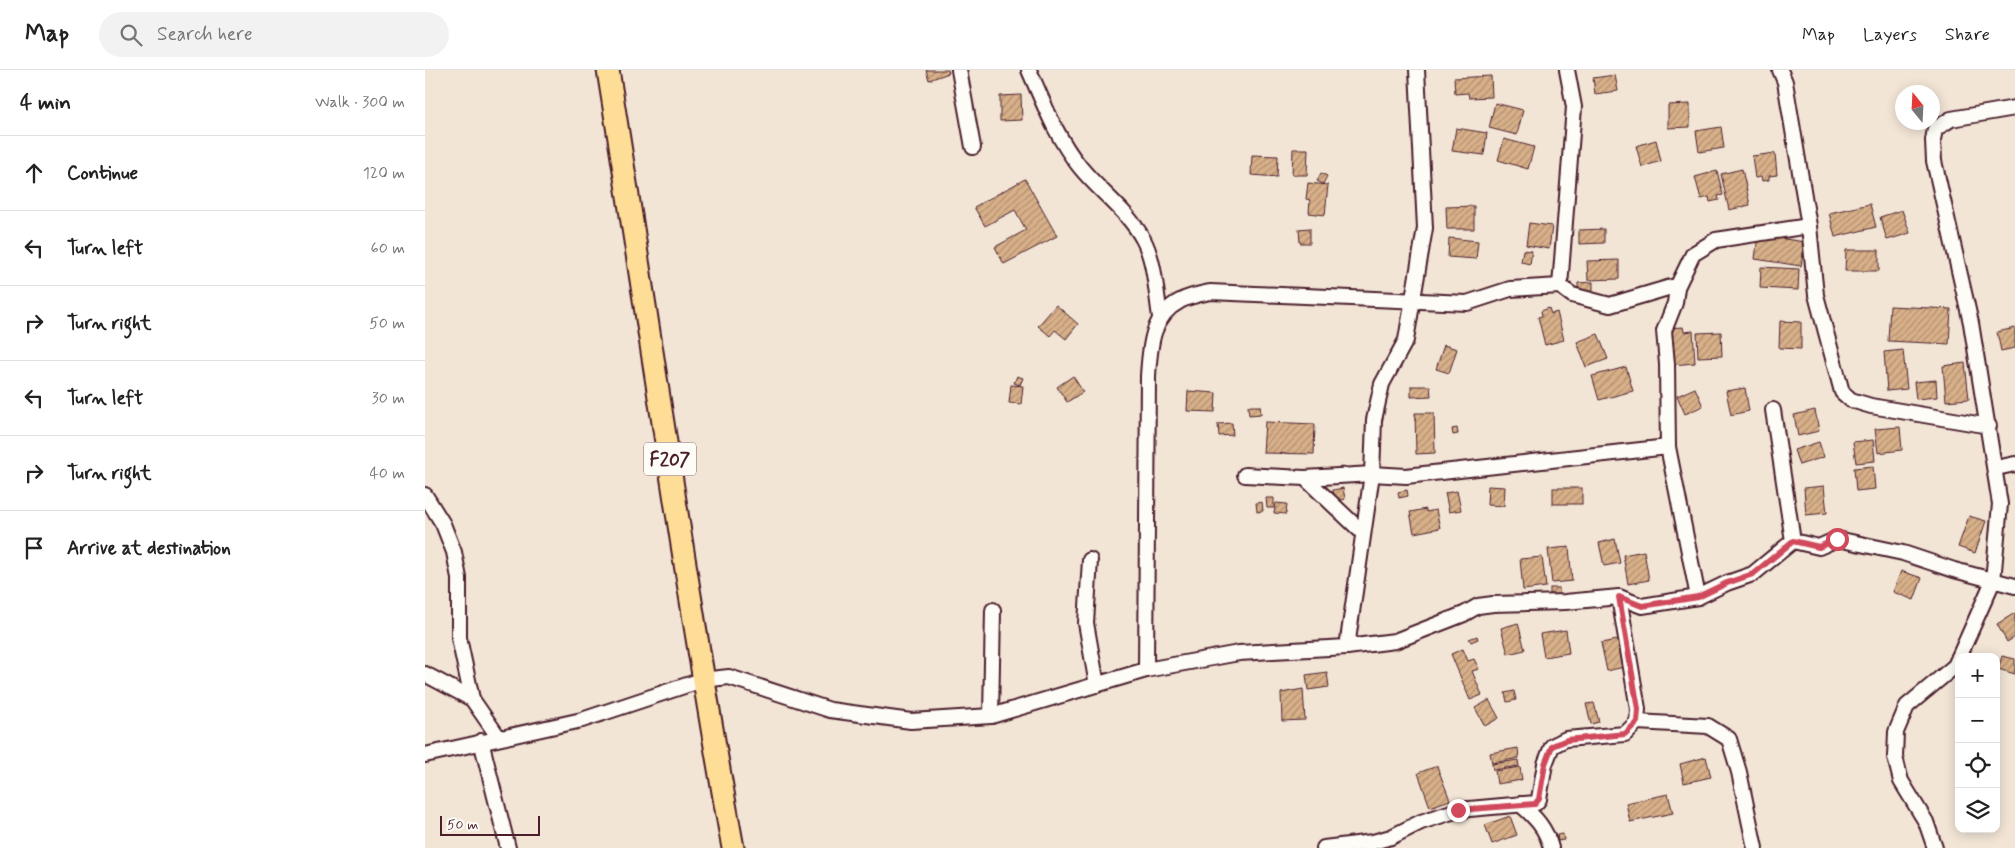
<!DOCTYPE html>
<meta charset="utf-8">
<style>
:root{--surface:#fff;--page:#f2f2f2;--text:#222;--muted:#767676;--line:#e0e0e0}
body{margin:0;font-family:Mynerve,sans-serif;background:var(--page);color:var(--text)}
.controls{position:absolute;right:15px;bottom:15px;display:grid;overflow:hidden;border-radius:10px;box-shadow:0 2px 12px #0003}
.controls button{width:45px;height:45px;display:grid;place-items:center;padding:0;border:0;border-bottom:1px solid var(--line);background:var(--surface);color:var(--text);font:25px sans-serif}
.compass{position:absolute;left:1470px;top:15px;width:45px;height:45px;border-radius:50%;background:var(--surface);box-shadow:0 2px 12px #0003;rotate:342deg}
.scale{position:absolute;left:15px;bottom:12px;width:100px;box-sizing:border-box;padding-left:5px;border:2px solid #4a1f2b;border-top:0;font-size:14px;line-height:18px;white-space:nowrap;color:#4a1f2b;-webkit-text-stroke:4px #fdfcf7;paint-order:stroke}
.stop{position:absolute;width:15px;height:15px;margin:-11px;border:4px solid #d1495b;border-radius:50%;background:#fff}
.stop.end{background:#d1495b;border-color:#fff;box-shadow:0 1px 5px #0008}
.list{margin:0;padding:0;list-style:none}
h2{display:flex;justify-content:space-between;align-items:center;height:65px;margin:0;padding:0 20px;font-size:21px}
h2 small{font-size:16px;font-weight:400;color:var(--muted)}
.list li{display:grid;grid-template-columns:32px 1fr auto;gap:15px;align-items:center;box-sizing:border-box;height:75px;padding:0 20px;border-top:1px solid var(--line)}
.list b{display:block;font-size:19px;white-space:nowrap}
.list em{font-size:16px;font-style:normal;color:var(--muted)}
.icon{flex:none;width:28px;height:28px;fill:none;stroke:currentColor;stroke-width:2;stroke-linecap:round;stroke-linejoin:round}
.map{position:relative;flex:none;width:1590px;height:778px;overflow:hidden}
header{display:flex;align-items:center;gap:30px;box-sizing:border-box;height:70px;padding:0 25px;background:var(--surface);border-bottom:1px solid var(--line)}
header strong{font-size:24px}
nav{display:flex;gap:28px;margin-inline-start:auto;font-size:18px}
.search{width:350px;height:45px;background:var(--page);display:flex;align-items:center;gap:12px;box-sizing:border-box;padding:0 18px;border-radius:28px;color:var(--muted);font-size:19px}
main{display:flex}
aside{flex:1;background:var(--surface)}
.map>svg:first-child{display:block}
.building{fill:url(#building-hatch);stroke:#4a1f2b}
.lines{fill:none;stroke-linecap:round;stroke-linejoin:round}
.minor-casing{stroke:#4a1f2b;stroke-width:18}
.primary-casing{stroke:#4a1f2b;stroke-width:25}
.minor{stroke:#fdfcf7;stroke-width:14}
.primary{stroke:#fedd96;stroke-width:21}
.route{stroke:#d1495b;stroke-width:6}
.labels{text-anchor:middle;stroke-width:5;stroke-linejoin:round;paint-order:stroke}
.shield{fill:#fdfcf7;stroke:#806168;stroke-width:1}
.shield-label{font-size:19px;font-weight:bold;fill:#4a1f2b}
</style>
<header>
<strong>Map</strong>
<div class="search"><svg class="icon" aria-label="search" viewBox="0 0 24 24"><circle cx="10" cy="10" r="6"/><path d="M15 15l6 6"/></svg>Search here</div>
<nav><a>Map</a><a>Layers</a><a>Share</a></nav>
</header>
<main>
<aside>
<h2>4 min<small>Walk · 300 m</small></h2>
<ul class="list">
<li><svg class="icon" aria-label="ahead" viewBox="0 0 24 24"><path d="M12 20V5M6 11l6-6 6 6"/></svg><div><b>Continue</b></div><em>120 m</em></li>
<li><svg class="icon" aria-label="left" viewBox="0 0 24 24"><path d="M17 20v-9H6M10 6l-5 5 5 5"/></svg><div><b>Turn left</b></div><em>60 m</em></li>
<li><svg class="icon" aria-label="right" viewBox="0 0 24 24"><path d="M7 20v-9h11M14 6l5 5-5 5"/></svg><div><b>Turn right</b></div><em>50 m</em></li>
<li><svg class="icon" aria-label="left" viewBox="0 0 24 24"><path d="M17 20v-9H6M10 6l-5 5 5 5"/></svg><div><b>Turn left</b></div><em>30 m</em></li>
<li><svg class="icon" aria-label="right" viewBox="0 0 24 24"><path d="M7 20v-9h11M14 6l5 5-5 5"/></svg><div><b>Turn right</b></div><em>40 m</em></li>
<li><svg class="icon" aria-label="arrive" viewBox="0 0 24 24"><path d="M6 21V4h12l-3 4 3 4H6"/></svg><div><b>Arrive at destination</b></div></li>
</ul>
</aside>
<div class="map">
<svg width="1590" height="778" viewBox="0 0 1590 778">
<defs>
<pattern id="building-hatch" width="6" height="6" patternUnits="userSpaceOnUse" patternTransform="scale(1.25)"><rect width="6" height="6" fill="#d8b089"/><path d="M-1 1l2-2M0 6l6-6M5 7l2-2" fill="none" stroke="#b18f70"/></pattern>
</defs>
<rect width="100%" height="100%" fill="#f2e5d6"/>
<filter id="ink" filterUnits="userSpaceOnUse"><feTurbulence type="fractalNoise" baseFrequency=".02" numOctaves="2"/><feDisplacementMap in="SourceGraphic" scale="10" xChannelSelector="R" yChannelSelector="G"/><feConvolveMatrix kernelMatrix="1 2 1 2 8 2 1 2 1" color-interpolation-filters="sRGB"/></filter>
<g filter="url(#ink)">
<g class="building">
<path d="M501,0H523L524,3L504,10Z"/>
<path d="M1190,5L1193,21L1170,24L1168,8Z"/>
<path d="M1066,6L1067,27L1044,28L1043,23L1030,24L1029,8Z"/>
<path d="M596,25L597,50L575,51V26Z"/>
<path d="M1070,33L1098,40L1092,65L1064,58Z"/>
<path d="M1265,34V57L1243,58V35Z"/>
<path d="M1296,57L1299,78L1274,82L1271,61Z"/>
<path d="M1031,58L1062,63L1059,85L1027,81Z"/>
<path d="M1079,69L1109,77L1103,99L1073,90Z"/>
<path d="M1231,70L1236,91L1217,97L1211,76Z"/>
<path d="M868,79H883L882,105H867Z"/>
<path d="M1350,83L1352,105L1344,106V110L1337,111L1336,107L1330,108L1327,86Z"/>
<path d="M827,85L853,86L852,107L826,105Z"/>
<path d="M1317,99L1325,135L1304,140L1296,104Z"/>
<path d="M1292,101L1298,125L1293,126L1294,130L1285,132L1284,127L1276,129L1270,107Z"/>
<path d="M896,103L902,106L898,114L892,111Z"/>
<path d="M600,109L632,166L579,194L570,177L601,160L590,140L560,156L549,137Z"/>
<path d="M883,113L903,115L900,145L884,143L885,130L881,129Z"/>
<path d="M1445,134L1451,157L1410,167L1404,143Z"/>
<path d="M1049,136V159H1022L1021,137Z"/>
<path d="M1477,140L1485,163L1462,170L1455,147Z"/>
<path d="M1104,153L1127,156L1124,179L1101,175Z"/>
<path d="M885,158V173H875L874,159Z"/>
<path d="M1179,159V173L1154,174V160Z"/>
<path d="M1333,165L1380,172L1376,196L1330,189Z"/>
<path d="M1024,168L1053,171L1051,189L1023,187Z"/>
<path d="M1098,180L1107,181L1105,194L1096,192Z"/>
<path d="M1421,180H1454V201H1420Z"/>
<path d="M1194,190V209L1163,210L1162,191Z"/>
<path d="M1336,197L1374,199L1373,220L1335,218Z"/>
<path d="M1168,212V220L1153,221V213Z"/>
<path d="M631,235L653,254L641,269L630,260L625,266L613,256Z"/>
<path d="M1465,236L1526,239L1524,274L1463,271Z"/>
<path d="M1124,238L1126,244L1132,242L1139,270L1120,275L1113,247L1117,246L1116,241Z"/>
<path d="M1355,251L1376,252V279L1354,278Z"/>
<path d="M1258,257L1259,262L1268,261L1270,293L1247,295L1244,258Z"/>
<path d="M1590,258V278L1576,281L1572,262Z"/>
<path d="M1296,262L1297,286L1273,287L1272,263Z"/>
<path d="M1173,264L1183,289L1161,297L1152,272Z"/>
<path d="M1019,275L1032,279L1024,303L1011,299Z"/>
<path d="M1478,280L1482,319L1462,321L1459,282Z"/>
<path d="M1540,293L1544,329L1521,331L1518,296Z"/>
<path d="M1201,297L1208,321L1174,330L1167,306Z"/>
<path d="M592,306L598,308L595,315L589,313Z"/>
<path d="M648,306L658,322L642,332L632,317Z"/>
<path d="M1511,310L1512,327L1491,329L1489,312Z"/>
<path d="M586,315L598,316L596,334L584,333Z"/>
<path d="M986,316H1005L1006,326L986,327Z"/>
<path d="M1270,318L1278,336L1260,344L1252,326Z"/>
<path d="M1320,318L1324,341L1306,345L1301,321Z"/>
<path d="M763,321L791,323L790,342L762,341Z"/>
<path d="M823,336H835L836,344L824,345Z"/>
<path d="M1390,340L1394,361L1373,366L1369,345Z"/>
<path d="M990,343H1009L1010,383L991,384Z"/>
<path d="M840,352L890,354L889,384L838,383Z"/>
<path d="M807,353L808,365L794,366L793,354Z"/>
<path d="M1475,357L1477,380L1453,383L1450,359Z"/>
<path d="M1032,358L1033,364L1028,365L1027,359Z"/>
<path d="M1448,370L1450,391L1431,393L1428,372Z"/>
<path d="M1394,372L1399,387L1374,395L1369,380Z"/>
<path d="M1448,396L1450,419L1431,421L1429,398Z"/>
<path d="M1063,416L1080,417L1079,436L1062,435Z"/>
<path d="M1399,416L1402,443L1381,445L1379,418Z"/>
<path d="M918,418L920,429L911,432L908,420Z"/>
<rect x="1128" y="418" width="29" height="16"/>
<path d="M982,420L983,426L974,428L973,422Z"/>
<path d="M1032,421L1036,440L1024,442L1020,423Z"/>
<path d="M841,428H849V438H842Z"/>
<path d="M837,432L838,441L832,442L831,433Z"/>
<path d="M851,433L862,434L861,444L849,443Z"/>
<path d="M1001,439V442L1011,440L1015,458L989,463L985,442Z"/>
<path d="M1544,446L1561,451L1550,483L1533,477Z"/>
<path d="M1190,469L1195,493L1179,496L1174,473Z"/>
<path d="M1144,477L1147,511L1127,513L1123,479Z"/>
<path d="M1219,481L1224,510L1203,514L1198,485Z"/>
<path d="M1117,487L1121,517L1098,520L1095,489Z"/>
<path d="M1476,501L1497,508L1489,530L1468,522Z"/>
<rect x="1125" y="518" width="9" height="8"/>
<path d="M1590,543V567L1582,572L1572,554Z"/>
<path d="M1093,553L1100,580L1083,584L1076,558Z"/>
<path d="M1141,560L1144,583L1119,587L1115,564Z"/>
<path d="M1052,566L1053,569L1046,572L1044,569Z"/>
<path d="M1197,569L1203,596L1182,601L1176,573Z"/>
<path d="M1038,579L1043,591L1049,589L1054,599L1047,601L1057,625L1045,630L1026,584Z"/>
<path d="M1577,586L1590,589V604L1573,599Z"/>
<path d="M902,602L904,617L883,620L881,605Z"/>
<path d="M878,619L880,650L857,651L856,623Z"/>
<path d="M1089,621L1091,630L1082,632L1080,623Z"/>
<path d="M1064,630L1074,648L1060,656L1050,638Z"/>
<path d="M1169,633L1174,652L1166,654L1161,634Z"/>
<path d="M1093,678L1094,688L1067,693L1065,683Z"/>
<path d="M1281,687L1286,707L1259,713L1255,694Z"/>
<path d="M1093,690L1094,696L1068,700L1067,694Z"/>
<path d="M1012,696L1025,730L1005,737L993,703Z"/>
<path d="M1095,697L1097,710L1072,714L1070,701Z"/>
<path d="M1243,724L1248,743L1205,752L1201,733Z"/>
<path d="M1085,746L1092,765L1067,774L1060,755Z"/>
<path d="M1138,764L1139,770L1133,771L1132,765Z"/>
</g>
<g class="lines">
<defs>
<g id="minor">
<path d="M534,0L548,77"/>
<path d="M604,0C619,34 632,69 655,97C675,122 702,140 718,169C730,191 731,222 735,247"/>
<path d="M1355,0L1360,12L1384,156L1391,225L1417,322L1426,330L1446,336L1564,356"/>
<path d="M1135,216L1149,37L1142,0"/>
<path d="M1348,340L1368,471"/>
<path d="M1571,398L1590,394"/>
<path d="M820,405L880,408L947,404L981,406L1243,377"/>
<path d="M880,408L938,463"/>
<path d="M0,425L18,454L29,482L34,508V568L47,629"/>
<path d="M665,490L661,553L672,615"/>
<path d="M1273,527L1243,377L1242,294L1239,261L1250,233L1252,217L1268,184L1291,170L1384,156"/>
<path d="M922,577L947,404L949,350L957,314L981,270L1000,158L992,0"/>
<path d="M1534,587L1568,511L1575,434L1546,253L1509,91L1508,70L1510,59L1526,49L1590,38"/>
<path d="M721,600L723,306C725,277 726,246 755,231C764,226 776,224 785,222L1042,233L1085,219L1135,216L1147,225L1185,235L1246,217H1252"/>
<path d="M0,604L47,629L74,668"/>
<path d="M566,646L568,540"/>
<path d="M1212,652L1283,656L1304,669L1314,702L1330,778"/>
<path d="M56,671L83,778"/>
<path d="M0,685L157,650L277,610L304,607L405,640L486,651L566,646L721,600L814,583L922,577L970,571L1039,544L1053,536L1068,534L1140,532L1194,527L1217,536L1273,527L1302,513L1328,504L1368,471L1394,477L1412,469L1478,483L1529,500L1590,516"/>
<path d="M1095,734C1110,747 1121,758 1126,778"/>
<path d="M899,778L948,772L966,767L996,752L1033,740L1111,733L1114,729L1120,694L1127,676L1141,669L1200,664L1212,652L1213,639L1194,527"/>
<path d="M1510,778L1501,752L1476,711L1470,687L1471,662L1482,636L1530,596L1534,587"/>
</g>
<path id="primary" d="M183,0C225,259 261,520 308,778"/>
</defs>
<use href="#minor" class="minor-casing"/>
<use href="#primary" class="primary-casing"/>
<use href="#minor" class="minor"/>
<use href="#primary" class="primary"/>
</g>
</g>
<g class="lines" filter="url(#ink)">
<path class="route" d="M1033,740L1110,734L1114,729L1120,694L1127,676L1142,670L1200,664L1212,652L1213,639L1194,527L1217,536L1273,527L1302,513L1328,504L1368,471L1394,477L1412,469"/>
</g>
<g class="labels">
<rect class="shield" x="219" y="372.5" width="52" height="33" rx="4"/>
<g class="shield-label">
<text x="245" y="396">F207</text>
</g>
</g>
</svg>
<div class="controls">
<button>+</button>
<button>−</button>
<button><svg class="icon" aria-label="locate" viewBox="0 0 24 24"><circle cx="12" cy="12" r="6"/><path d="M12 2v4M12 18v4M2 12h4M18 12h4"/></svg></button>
<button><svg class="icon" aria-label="layers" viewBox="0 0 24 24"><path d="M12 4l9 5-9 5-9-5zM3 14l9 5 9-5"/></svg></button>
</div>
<svg class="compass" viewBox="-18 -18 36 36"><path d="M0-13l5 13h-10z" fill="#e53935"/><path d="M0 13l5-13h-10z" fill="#767676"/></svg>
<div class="scale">50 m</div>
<div class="stop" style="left:1412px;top:469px"></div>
<div class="stop end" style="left:1033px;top:740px"></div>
</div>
</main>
